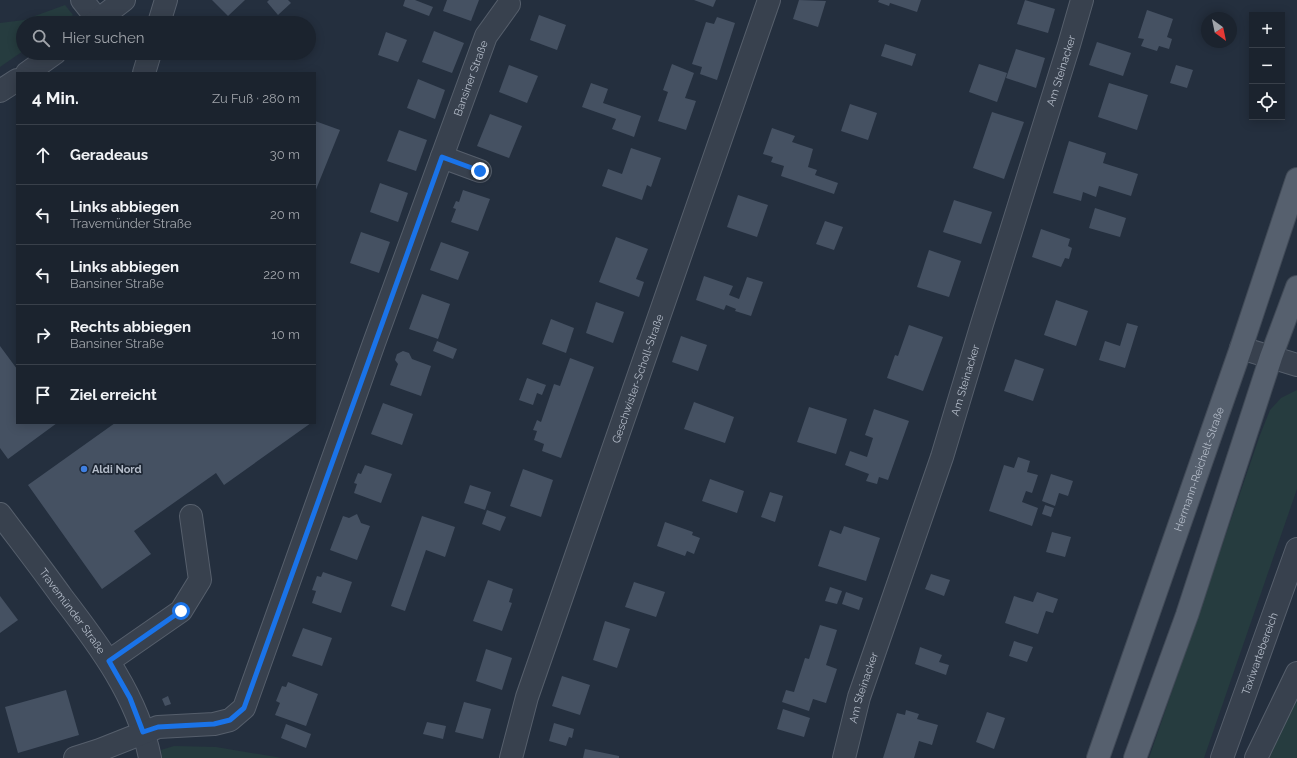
<!DOCTYPE html>
<html lang="de">
<meta charset="utf-8">
<style>
:root{--surface:#1b232e;--page:#242b36;--text:#f1f3f6;--muted:#a0a4aa;--line:#39404a}
body{margin:0;font-family:Raleway,sans-serif;background:var(--page);color:var(--text)}
.controls{position:absolute;right:12px;top:12px;display:grid;overflow:hidden;border-radius:0px;box-shadow:0 2px 10px #0003}
.controls button{width:36px;height:36px;display:grid;place-items:center;padding:0;border:0;border-bottom:1px solid var(--line);background:var(--surface);color:var(--text);font:20px sans-serif}
.compass{position:absolute;left:1201px;top:12px;width:36px;height:36px;border-radius:50%;background:var(--surface);box-shadow:0 2px 10px #0003;rotate:147deg}
.stop{position:absolute;width:12px;height:12px;margin:-9px;border:3px solid #1a73e8;border-radius:50%;background:#fff}
.stop.end{background:#1a73e8;border-color:#fff;box-shadow:0 1px 4px #0008}
.list{margin:0;padding:0;list-style:none}
h2{display:flex;justify-content:space-between;align-items:center;height:52px;margin:0;padding:0 16px;font-size:17px}
h2 small{font-size:13px;font-weight:400;color:var(--muted)}
.list li{display:grid;grid-template-columns:26px 1fr auto;gap:12px;align-items:center;box-sizing:border-box;height:60px;padding:0 16px;border-top:1px solid var(--line)}
.list b{display:block;font-size:15px;white-space:nowrap}
.list p{margin:0;font-size:13px;white-space:nowrap;color:var(--muted)}
.list em{font-size:13px;font-style:normal;color:var(--muted)}
.icon{flex:none;width:22px;height:22px;fill:none;stroke:currentColor;stroke-width:2;stroke-linecap:round;stroke-linejoin:round}
.map{position:relative;flex:none;width:1297px;height:758px;overflow:hidden}
.search{position:absolute;background:var(--surface);box-shadow:0 2px 10px #0003;left:16px;top:16px;width:300px;height:44px;display:flex;align-items:center;gap:10px;box-sizing:border-box;padding:0 14px;border-radius:22px;color:var(--muted);font-size:15px}
.panel{position:absolute;background:var(--surface);box-shadow:0 2px 10px #0003;left:16px;top:72px;width:300px;height:352px;border-radius:0px}
.map>svg:first-child{display:block}
.green{fill:#263c3f}
.building{fill:#455162}
.lines{fill:none;stroke-linecap:round;stroke-linejoin:round}
.minor-casing{stroke:#565f6c;stroke-width:24}
.major-casing{stroke:#414a57;stroke-width:24}
.minor{stroke:#38414e;stroke-width:22}
.major{stroke:#56606e;stroke-width:22}
.route{stroke:#1a73e8;stroke-width:5}
.shop-dot{fill:#3f7fe0;stroke:#1d2633;stroke-width:1.5}
.labels{text-anchor:middle;stroke-width:3.5;stroke-linejoin:round;paint-order:stroke}
.street-label{font-size:11px;fill:#b4bcc9;stroke:#1d2633}
.poi-label{font-size:11px;font-weight:bold;fill:#b4bcc9;stroke:#1d2633;text-anchor:start}
</style>
<div class="map">
<svg width="1297" height="758" viewBox="0 0 1297 758">
<rect width="100%" height="100%" fill="#242f3e"/>
<g class="green">
<path d="M65,5L73,15L61,23H23V51L0,67V23L24,20Z"/>
<path d="M1297,390V489L1204,758H1149L1260,435L1270,410L1281,398Z"/>
<path d="M1297,688V758H1264Z"/>
<path d="M174,746L216,747L282,758H162L161,750Z"/>
</g>
<g class="building">
<path d="M212,0H245L228,16Z"/>
<path d="M269,0H288L291,3L278,15L267,2Z"/>
<path d="M405,0H415L433,7L429,16L403,6Z"/>
<path d="M447,0H479L471,21L443,11Z"/>
<path d="M694,0H716L713,7Z"/>
<path d="M799,0L826,1L818,27L793,19Z"/>
<path d="M879,0H921L917,12L890,3L889,6L878,2Z"/>
<path d="M1025,0L1055,9L1048,33L1017,24Z"/>
<path d="M1147,10L1173,19L1167,37L1172,39L1169,49L1159,46L1157,51L1141,46L1144,39L1138,38Z"/>
<path d="M539,15L566,25L557,50L530,40Z"/>
<path d="M717,17L735,23L717,80L700,74L702,67L692,64L706,22L714,24Z"/>
<path d="M434,31L464,43L452,73L422,62Z"/>
<path d="M386,32L407,40L398,62L378,55Z"/>
<path d="M1097,42L1131,53L1123,76L1089,65Z"/>
<path d="M885,44L916,54L912,66L881,56Z"/>
<path d="M1016,49L1045,58L1036,88L1006,78Z"/>
<path d="M672,64L694,73L685,98L696,101L686,130L658,121L668,92L663,90Z"/>
<path d="M979,64L1007,73L997,102L969,92Z"/>
<path d="M509,65L538,76L527,103L499,92Z"/>
<path d="M1176,65L1193,70L1187,88L1170,83Z"/>
<path d="M418,79L445,90L435,119L407,108Z"/>
<path d="M591,83L608,89L603,103L641,116L634,137L612,129L616,119L582,107Z"/>
<path d="M1109,83L1148,95L1137,130L1098,117Z"/>
<path d="M850,104L877,113L868,140L841,131Z"/>
<path d="M992,112L1024,122L1004,179L973,168Z"/>
<path d="M490,114L522,126L509,158L477,146Z"/>
<path d="M315,121L340,130L315,192Z"/>
<path d="M772,128L795,136L792,142L813,149L808,167L817,170L815,175L838,183L834,194L781,176L784,166L771,162L773,157L763,154Z"/>
<path d="M399,130L427,140L416,171L387,161Z"/>
<path d="M1069,141L1106,153L1103,163L1138,174L1131,196L1099,186L1096,197L1083,192L1081,201L1053,193Z"/>
<path d="M631,148L661,158L651,187L647,185L642,200L602,186L608,169L622,174Z"/>
<path d="M380,183L408,193L398,222L370,212Z"/>
<path d="M463,190L490,199L478,231L451,222L456,209L453,208L456,201L459,202Z"/>
<path d="M738,195L768,205L757,237L727,227Z"/>
<path d="M954,200L992,212L981,244L943,232Z"/>
<path d="M1095,208L1126,218L1120,237L1089,228Z"/>
<path d="M825,221L843,227L834,250L816,244Z"/>
<path d="M1041,229L1070,239L1068,246L1072,248L1069,259L1065,258L1061,267L1032,257Z"/>
<path d="M361,232L390,242L379,273L350,263Z"/>
<path d="M616,237L648,249L636,279L644,282L639,297L599,282Z"/>
<path d="M441,242L469,252L458,280L430,270Z"/>
<path d="M929,250L961,261L949,297L917,287Z"/>
<path d="M704,276L733,286L729,295L739,299L747,277L763,282L751,316L735,311L736,309L726,305L724,310L696,300Z"/>
<path d="M422,294L450,304L438,339L409,329Z"/>
<path d="M1056,300L1088,311L1076,346L1044,335Z"/>
<path d="M596,302L624,312L613,343L586,333Z"/>
<path d="M551,319L574,328L566,353L542,344Z"/>
<path d="M1127,323L1138,326L1125,368L1099,360L1105,341L1120,346Z"/>
<path d="M909,325L943,337L923,391L887,378L895,355L898,356Z"/>
<path d="M681,336L707,345L698,371L672,362Z"/>
<path d="M437,341L457,349L453,359L433,351Z"/>
<path d="M0,346L17,369V423H57L8,459L0,448Z"/>
<path d="M403,351L409,353L412,359L431,366L421,396L390,385L398,364L395,360L397,354Z"/>
<path d="M570,358L594,367L561,458L542,451L544,444L534,440L537,431L533,430L537,420L541,422L554,384L560,386Z"/>
<path d="M1015,359L1044,369L1033,401L1004,391Z"/>
<path d="M527,378L546,385L542,395L537,393L533,405L519,400Z"/>
<path d="M694,402L734,417L725,443L684,429Z"/>
<path d="M383,403L413,414L402,445L371,434Z"/>
<path d="M809,407L847,419L836,454L797,442Z"/>
<path d="M874,409L909,421L888,480L879,477L877,484L866,481L869,474L845,465L850,451L867,457L873,438L865,435Z"/>
<path d="M115,423H311L224,485L216,473L134,531L151,554L102,589L28,485Z"/>
<path d="M1018,457L1030,461L1027,472L1038,475L1032,493L1026,491L1022,502L1038,508L1032,526L989,511L1004,465L1014,468Z"/>
<path d="M365,465L392,474L381,503L354,493L357,484L354,483L358,473L361,474Z"/>
<path d="M523,469L553,480L541,517L510,506Z"/>
<path d="M1051,474L1073,481L1068,496L1059,493L1055,506L1042,501Z"/>
<path d="M710,479L744,491L737,513L702,501Z"/>
<path d="M470,485L491,492L485,510L464,503Z"/>
<path d="M770,492L783,496L775,522L761,517Z"/>
<path d="M1045,505L1054,508L1051,517L1042,514Z"/>
<path d="M487,510L506,517L500,531L482,524Z"/>
<path d="M357,514L361,523L370,526L357,560L330,550L343,516L349,518Z"/>
<path d="M422,516L455,527L445,557L426,550L405,611L391,606Z"/>
<path d="M665,522L693,532L692,535L700,538L694,554L687,551L685,556L657,546Z"/>
<path d="M844,526L880,538L866,581L818,566L830,530L841,534Z"/>
<path d="M1052,532L1071,537L1065,557L1046,552Z"/>
<path d="M323,572L352,582L341,613L312,603L316,591L312,590L317,576L321,577Z"/>
<path d="M931,574L950,580L944,596L925,589Z"/>
<path d="M488,580L513,589L509,602L512,603L502,631L473,621Z"/>
<path d="M634,582L665,592L656,617L625,607Z"/>
<path d="M830,587L842,591L837,604L825,601Z"/>
<path d="M846,592L863,598L859,610L842,604Z"/>
<path d="M1037,592L1058,599L1053,613L1046,611L1038,634L1005,623L1014,596L1033,602Z"/>
<path d="M0,596L18,620L0,633Z"/>
<path d="M605,621L630,629L617,668L593,660Z"/>
<path d="M820,625L837,630L826,665L837,669L826,703L813,699L809,711L782,702L786,690L794,692L805,658L809,659Z"/>
<path d="M303,628L332,638L322,666L292,656Z"/>
<path d="M1014,641L1033,647L1027,662L1009,656Z"/>
<path d="M920,647L942,655L939,662L949,665L946,675L915,664Z"/>
<path d="M486,649L512,658L502,690L476,681Z"/>
<path d="M562,676L590,685L580,715L552,706Z"/>
<path d="M288,682L318,694L306,726L275,715L280,703L276,701L282,686L286,687Z"/>
<path d="M66,690L79,735L18,753L5,707Z"/>
<path d="M168,696L171,704L165,706L162,699Z"/>
<path d="M464,702L491,709L483,739L455,732Z"/>
<path d="M783,709L810,718L804,737L777,729Z"/>
<path d="M906,710L919,714L917,719L938,725L932,745L919,741L914,758H883L897,713L905,715Z"/>
<path d="M987,712L1005,718L994,749L976,742Z"/>
<path d="M427,722L446,726L443,739L423,734Z"/>
<path d="M554,723L574,729L572,738L569,737L566,746L549,741Z"/>
<path d="M286,724L311,734L306,748L281,738Z"/>
<path d="M585,749L619,756V758H583Z"/>
</g>
<g class="lines">
<defs>
<g id="minor">
<path d="M82,0L98,20"/>
<path d="M94,23L124,0"/>
<path d="M159,23L166,0"/>
<path d="M27,73L55,53"/>
<path d="M144,73L150,53"/>
<path d="M0,91L17,80"/>
<path d="M442,157L480,171"/>
<path d="M1241,348L1297,365"/>
<path id="s1" d="M0,514C21,542 42,569 62,597C99,645 138,697 150,758"/>
<path d="M109,661L181,611L200,580L191,516"/>
<path id="s2" d="M75,758L100,750L158,727L214,724L230,720L244,708L374,343L486,36L509,4"/>
<path id="s3" d="M511,758L527,697L769,0"/>
<path id="s4" d="M844,758L859,697L942,457L982,324L1069,45L1082,0"/>
<path id="s5" d="M1222,758L1297,549"/>
<path d="M1256,758L1297,673"/>
</g>
<g id="major">
<path id="s6" d="M1098,758L1241,348L1297,179"/>
<path d="M1135,758L1187,615L1271,357L1297,287"/>
</g>
</defs>
<use href="#minor" class="minor-casing"/>
<use href="#major" class="major-casing"/>
<use href="#minor" class="minor"/>
<use href="#major" class="major"/>
</g>
<g class="lines">
<path class="route" d="M181,611L109,661L130,698L143,732L158,727L214,724L230,720L244,708L442,157L480,171"/>
</g>
<circle class="shop-dot" cx="84" cy="469" r="4"/>
<g class="labels">
<g class="street-label">
<text dy="4" stroke="none"><textPath href="#s4" startOffset="721">Am Steinacker</textPath></text>
<text dy="4" stroke="none"><textPath href="#s2" startOffset="849">Bansiner Straße</textPath></text>
<text dy="4" stroke="none"><textPath href="#s3" startOffset="400">Geschwister-Scholl-Straße</textPath></text>
<text dy="4" stroke="none"><textPath href="#s4" startOffset="397">Am Steinacker</textPath></text>
<text dy="4" stroke="none"><textPath href="#s6" startOffset="306">Hermann-Reichelt-Straße</textPath></text>
<text dy="4" stroke="none"><textPath href="#s1" startOffset="121">Travemünder Straße</textPath></text>
<text dy="4" stroke="none"><textPath href="#s5" startOffset="111">Taxiwartebereich</textPath></text>
<text dy="4" stroke="none"><textPath href="#s4" startOffset="73">Am Steinacker</textPath></text>
</g>
<g class="poi-label">
<text x="92" y="473">Aldi Nord</text>
</g>
</g>
</svg>
<div class="controls">
<button>+</button>
<button>−</button>
<button><svg class="icon" aria-label="locate" viewBox="0 0 24 24"><circle cx="12" cy="12" r="6"/><path d="M12 2v4M12 18v4M2 12h4M18 12h4"/></svg></button>
</div>
<svg class="compass" viewBox="-18 -18 36 36"><path d="M0-13l5 13h-10z" fill="#e53935"/><path d="M0 13l5-13h-10z" fill="#a0a4aa"/></svg>
<div class="stop" style="left:181px;top:611px"></div>
<div class="stop end" style="left:480px;top:171px"></div>
<div class="search"><svg class="icon" aria-label="search" viewBox="0 0 24 24"><circle cx="10" cy="10" r="6"/><path d="M15 15l6 6"/></svg>Hier suchen</div>
<section class="panel">
<h2>4 Min.<small>Zu Fuß · 280 m</small></h2>
<ul class="list">
<li><svg class="icon" aria-label="ahead" viewBox="0 0 24 24"><path d="M12 20V5M6 11l6-6 6 6"/></svg><div><b>Geradeaus</b></div><em>30 m</em></li>
<li><svg class="icon" aria-label="left" viewBox="0 0 24 24"><path d="M17 20v-9H6M10 6l-5 5 5 5"/></svg><div><b>Links abbiegen</b><p>Travemünder Straße</p></div><em>20 m</em></li>
<li><svg class="icon" aria-label="left" viewBox="0 0 24 24"><path d="M17 20v-9H6M10 6l-5 5 5 5"/></svg><div><b>Links abbiegen</b><p>Bansiner Straße</p></div><em>220 m</em></li>
<li><svg class="icon" aria-label="right" viewBox="0 0 24 24"><path d="M7 20v-9h11M14 6l5 5-5 5"/></svg><div><b>Rechts abbiegen</b><p>Bansiner Straße</p></div><em>10 m</em></li>
<li><svg class="icon" aria-label="arrive" viewBox="0 0 24 24"><path d="M6 21V4h12l-3 4 3 4H6"/></svg><div><b>Ziel erreicht</b></div></li>
</ul>
</section>
</div>
